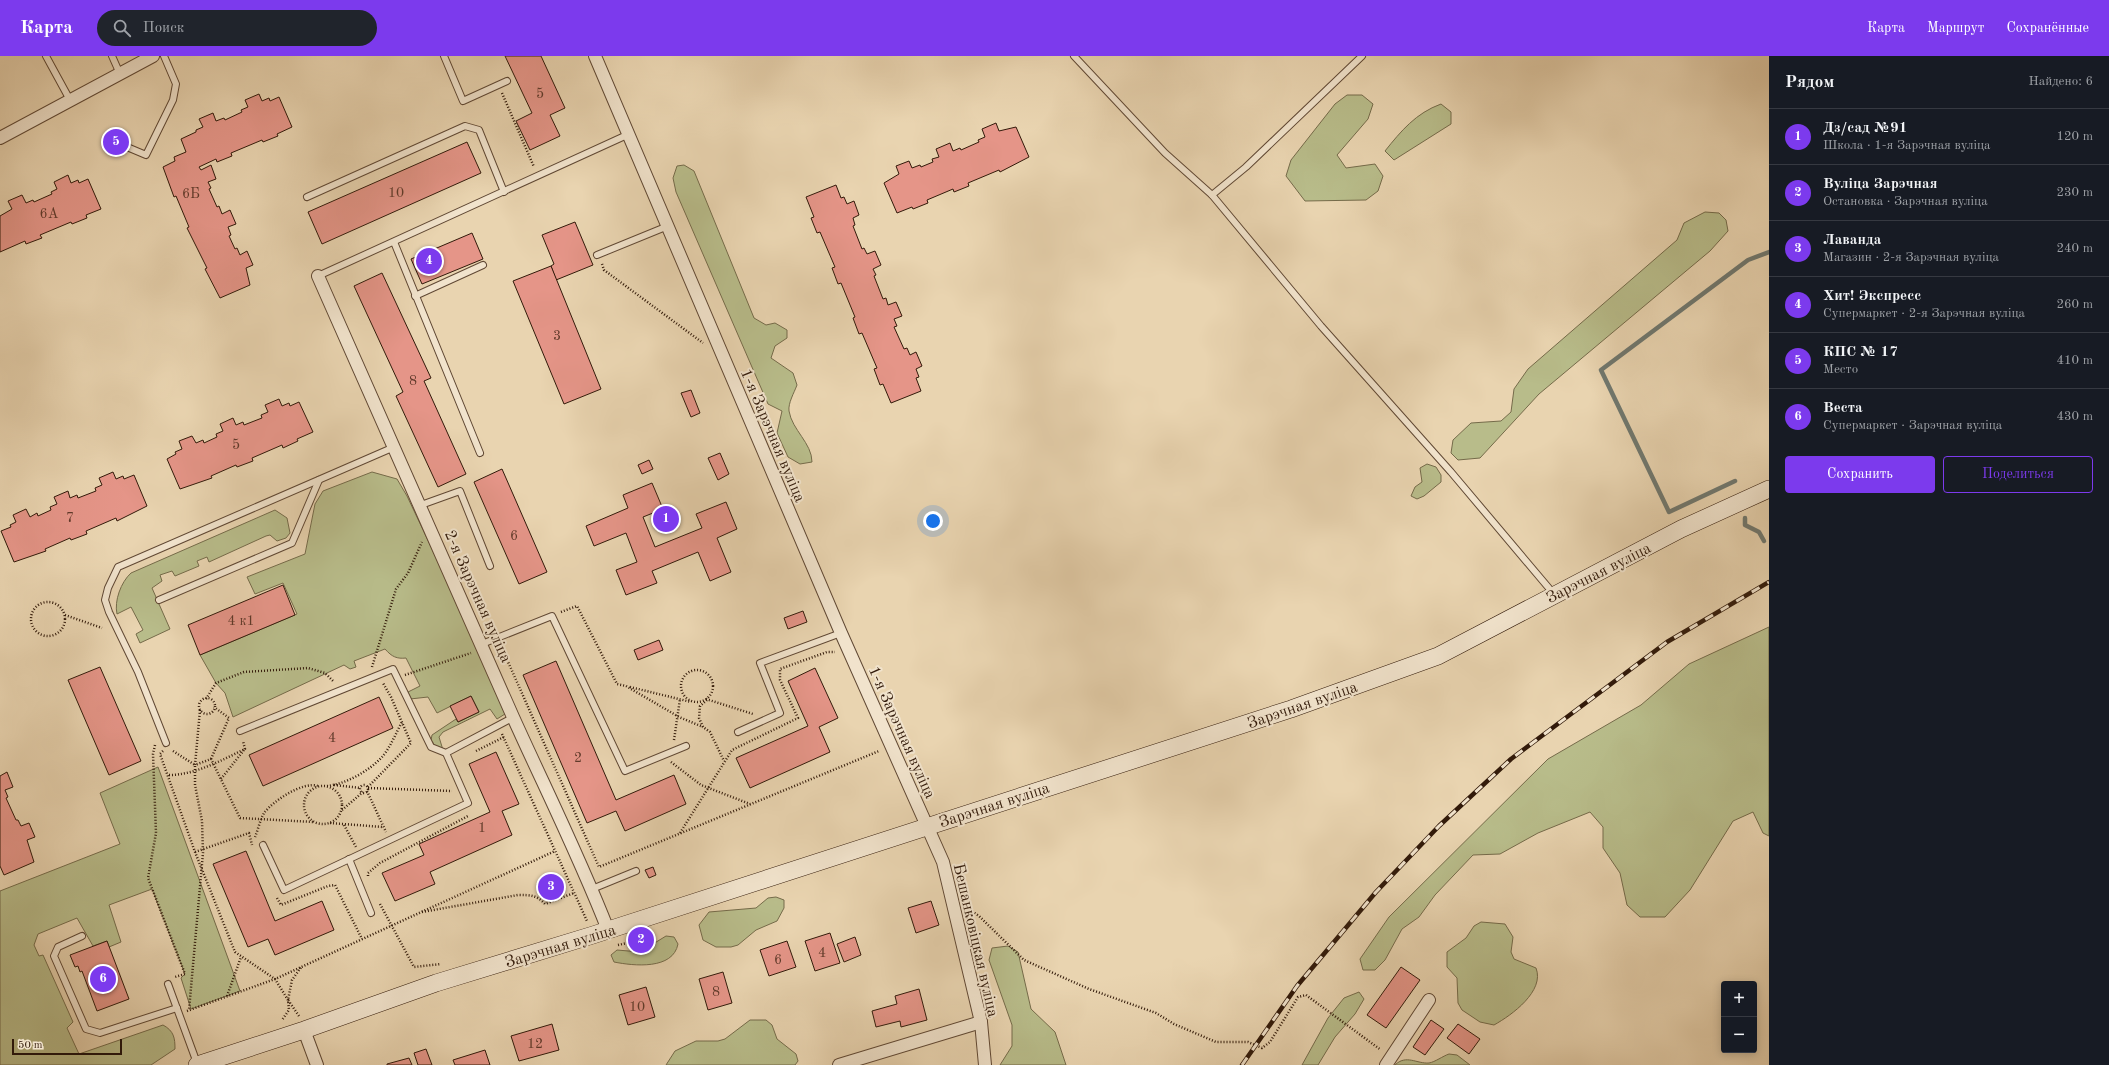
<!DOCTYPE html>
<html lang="ru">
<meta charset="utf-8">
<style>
:root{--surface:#171b24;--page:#20242c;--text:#f1f3f6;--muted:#9ea1a6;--line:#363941;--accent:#7c3aed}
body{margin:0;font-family:"Old Standard TT",serif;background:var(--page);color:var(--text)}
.controls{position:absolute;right:12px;bottom:12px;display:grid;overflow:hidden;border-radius:4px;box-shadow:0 2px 10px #0003}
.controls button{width:36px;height:36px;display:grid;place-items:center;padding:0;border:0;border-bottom:1px solid var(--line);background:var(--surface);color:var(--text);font:20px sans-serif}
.scale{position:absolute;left:12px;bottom:10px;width:110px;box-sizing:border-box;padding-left:4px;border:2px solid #321a0a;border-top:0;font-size:11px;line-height:14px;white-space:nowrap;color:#321a0a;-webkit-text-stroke:3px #f1e3cc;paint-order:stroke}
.you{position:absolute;left:933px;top:465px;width:14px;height:14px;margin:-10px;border:3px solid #fff;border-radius:50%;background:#1a73e8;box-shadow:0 0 0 6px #1a73e833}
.badge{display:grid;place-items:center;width:26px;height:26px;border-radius:50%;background:var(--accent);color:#fff;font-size:13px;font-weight:700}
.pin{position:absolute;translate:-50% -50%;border:2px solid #fff;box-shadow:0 1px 4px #0006}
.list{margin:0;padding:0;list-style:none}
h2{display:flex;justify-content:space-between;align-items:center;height:52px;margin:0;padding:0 16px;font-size:17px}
h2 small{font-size:13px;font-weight:400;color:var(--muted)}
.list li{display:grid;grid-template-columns:26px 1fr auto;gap:12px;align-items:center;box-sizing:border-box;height:56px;padding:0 16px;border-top:1px solid var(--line)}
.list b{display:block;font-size:15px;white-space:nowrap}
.list p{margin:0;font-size:13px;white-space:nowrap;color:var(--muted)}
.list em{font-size:13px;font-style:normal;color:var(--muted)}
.actions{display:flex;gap:8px;padding:12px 16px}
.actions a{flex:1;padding:9px 0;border:1px solid var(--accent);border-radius:4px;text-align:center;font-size:14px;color:var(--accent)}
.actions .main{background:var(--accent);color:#fff}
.icon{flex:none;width:22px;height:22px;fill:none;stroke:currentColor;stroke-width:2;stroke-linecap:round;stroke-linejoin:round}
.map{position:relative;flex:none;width:1769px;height:1009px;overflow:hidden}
header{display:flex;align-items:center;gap:24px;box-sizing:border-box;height:56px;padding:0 20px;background:var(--accent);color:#fff}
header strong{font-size:19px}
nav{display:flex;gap:22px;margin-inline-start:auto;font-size:14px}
.search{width:280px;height:36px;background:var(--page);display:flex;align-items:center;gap:10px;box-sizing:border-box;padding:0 14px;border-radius:22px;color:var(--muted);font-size:15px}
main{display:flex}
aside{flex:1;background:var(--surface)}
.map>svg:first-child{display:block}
.green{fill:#b8bc8a;stroke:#756b4a}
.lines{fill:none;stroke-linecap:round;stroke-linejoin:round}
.stream{stroke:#70786f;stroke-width:4.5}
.building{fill:#e59588;stroke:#321a0a}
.lane-casing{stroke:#604834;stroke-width:8}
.street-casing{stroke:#604834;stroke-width:14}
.secondary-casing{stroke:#321a0a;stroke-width:18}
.path{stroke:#321a0a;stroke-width:2.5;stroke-dasharray:1 2;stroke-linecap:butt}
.lane{stroke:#f1e3cc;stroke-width:6}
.street{stroke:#f1e3cc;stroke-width:12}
.secondary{stroke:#f1e3cc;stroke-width:17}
.rail-casing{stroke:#321a0a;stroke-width:4.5}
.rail{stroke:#f1e3cc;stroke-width:3;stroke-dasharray:9;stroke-linecap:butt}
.labels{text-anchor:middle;stroke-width:4;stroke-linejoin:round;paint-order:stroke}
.number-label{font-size:14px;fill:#5f392a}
.street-label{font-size:16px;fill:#321a0a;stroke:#f1e3cc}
</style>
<header>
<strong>Карта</strong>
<div class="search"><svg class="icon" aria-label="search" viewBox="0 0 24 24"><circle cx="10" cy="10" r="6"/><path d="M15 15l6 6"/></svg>Поиск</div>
<nav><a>Карта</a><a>Маршрут</a><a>Сохранённые</a></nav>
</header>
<main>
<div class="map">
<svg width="1769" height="1009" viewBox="0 0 1769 1009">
<rect width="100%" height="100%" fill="#e9d4b0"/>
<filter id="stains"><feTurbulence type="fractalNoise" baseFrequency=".005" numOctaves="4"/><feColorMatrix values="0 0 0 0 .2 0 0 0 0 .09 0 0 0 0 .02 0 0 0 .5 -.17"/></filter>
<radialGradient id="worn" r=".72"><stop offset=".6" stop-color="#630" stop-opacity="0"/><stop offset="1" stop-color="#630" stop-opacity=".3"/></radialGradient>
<g class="green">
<path d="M1347,39H1362L1373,48L1368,63L1337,99L1346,112L1375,108L1383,120L1378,135L1366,144L1305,145L1286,120L1291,104L1335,48Z"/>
<path d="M1441,48L1451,56V68L1394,104L1385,95C1401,75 1416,57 1441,48Z"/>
<path d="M684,109L694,115L754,262L766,269L775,267L787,274V282L775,290L771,302L793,317L797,329C794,337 788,347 789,355C792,374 812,387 812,406L800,408L788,401L777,377L782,355L768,348L676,136L673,122L677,110Z"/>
<path d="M1705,156L1719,157L1726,164L1728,175L1710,195L1539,338L1480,402L1458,404L1451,397L1453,384L1471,367L1501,365L1511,356L1514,333L1528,313L1677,184L1684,167Z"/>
<path d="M1427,408L1436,411L1441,419V426L1424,440L1417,443L1411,440L1415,431L1422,426L1420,412Z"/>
<path d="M372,416L397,423L407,440L469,571L505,658L497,663L490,653L443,676L439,681L443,694L436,691L431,684L432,679L456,663L458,666L479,656L471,640L437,657L428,641L410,643L408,636L420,630L406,602C397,603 392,601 385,593L354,605L356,611L350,613L344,609L233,661L225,637L216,627L200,599L297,558L283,527L255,538L247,521L305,498L315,448L323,435Z"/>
<path d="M275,454L287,462L290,477L286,482L277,485L270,479L266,480L209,506L207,501L197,505L199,510L175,520L172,515L160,519L162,525L152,532L170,573L140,587L136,578L143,574L131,551L117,558C114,545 121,526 131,517Z"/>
<path d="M1769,571V780L1763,777L1753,756L1733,765L1690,834L1665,861H1640L1627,849L1620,817L1603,792V771L1590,756L1538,777L1500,798L1473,799L1435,839L1419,861L1402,873L1385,904L1375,914H1363L1360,903L1389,861L1548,703L1641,649L1689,608Z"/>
<path d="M158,711L240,935L191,953L181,922L185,918L152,833L109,849L121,886L109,891L107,885L93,890L77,862L38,878L34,889L39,900L43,899L73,966L67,972L79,998L163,969C174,975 175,982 175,993L151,1009H0V835L120,788L100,737Z"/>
<path d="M776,841L784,844V852L777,865L756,874L738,889L731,891H716L703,884L699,869L709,856L756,852L768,842Z"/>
<path d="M1481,866L1505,868L1513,881L1511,896L1514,903L1536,912C1545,935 1512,959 1494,969L1480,966L1462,954L1458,947L1457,922L1447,911V896L1466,882L1474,870Z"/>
<path d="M666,880L674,881L678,888C673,914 634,910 614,906L611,899L617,894L640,896Z"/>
<path d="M1008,890L1018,896L1031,953L1055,976L1066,1009H1000L1012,990V969L989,904L992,892Z"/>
<path d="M1359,936L1364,943L1355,958L1335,981L1318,1009H1302L1328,962L1344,942Z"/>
<path d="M750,964H766L772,969L777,983L796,998L798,1005L795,1009H666L675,995L696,985H718L725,983Z"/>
<path d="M1449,998L1457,999L1470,1009H1395C1406,998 1417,1008 1429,1007C1435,1006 1443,1000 1449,998Z"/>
</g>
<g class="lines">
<g class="stream">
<path d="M1735,425L1669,456L1601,314L1748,204L1769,196"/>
<path d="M1745,462V469L1759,476L1764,485"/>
</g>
</g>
<g class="building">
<path d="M505,0H541L565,52L550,59L560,80L530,94L516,65L532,57Z"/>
<path d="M259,38L262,45L269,42L270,45L279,41L292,71L277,78L278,80L263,86L262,84L231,97L232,100L217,106L216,103L199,111L201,114L211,109L216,123L208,126L211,132L209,133L217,151L219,150L222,158L230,154L236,168L228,171L231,179L229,180L235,193L237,192L240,199L247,195L253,209L246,212L250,229L220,242L205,213L207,212L187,172L189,171L176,140L174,141L163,111L175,105L174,101L186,96L181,83L196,76V74L203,71L199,63L213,57L216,65L224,62L225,64L242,56L241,54L248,51L245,44Z"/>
<path d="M996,67L999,75L1016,71L1029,101L1000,116L999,114L968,127L969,130L954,136L953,133L927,144L928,147L913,153L912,151L897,157L884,127L899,118L896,110L909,105L912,112L920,109L921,111L933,106L932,103L939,101L936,93L950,87L953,95L960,92L961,94L979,86L978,84L985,81L982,73Z"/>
<path d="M114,75L126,83L117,96L106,88Z"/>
<path d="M467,86L481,117L322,188L308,156Z"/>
<path d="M68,119L71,127L78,124L79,127L88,123L101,153L86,159L87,162L72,168L71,166L40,179L42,182L26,188L25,185L0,196V160L12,153L8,145L22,139L26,147L33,144L34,146L52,138L51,136L57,133L54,126Z"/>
<path d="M836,129L841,142L844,141L847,148L854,145L859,159L853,162L855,169L853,170L862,193L864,192L867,198L875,195L881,209L873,213L876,219L874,220L883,243L886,242L888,249L896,246L902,260L894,263L897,270L894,271L904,293L907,292L910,299L916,296L922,310L916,313L919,321L916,322L921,335L891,347L883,328L880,329L874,313L877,312L862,277L859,278L853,262L855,261L841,227L838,228L832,212L835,211L820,176L817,177L811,162L814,161L806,141Z"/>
<path d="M575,166L593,209L556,224L551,210L554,208L542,179Z"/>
<path d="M472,177L483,203L422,228L411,203Z"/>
<path d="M551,210L601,333L564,348L513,225Z"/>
<path d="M382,217L431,322L424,325L466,418L438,431L396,340L403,336L354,230Z"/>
<path d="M691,334L700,357L691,361L681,337Z"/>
<path d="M279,343L282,350L289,347L290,350L299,346L313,376L297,383L298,385L283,392L282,389L252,402L253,405L237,411L236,409L211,420L212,422L180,433L167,403L176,398L175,396L182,393L179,385L192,380L196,387L203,384L204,387L217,381L216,378L223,375L220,368L233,362L236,369L243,366L244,369L262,362L261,359L268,356L265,349Z"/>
<path d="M720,397L729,418L718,424L708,402Z"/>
<path d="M649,404L653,413L642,418L638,409Z"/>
<path d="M502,413L547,516L519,528L474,426Z"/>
<path d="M113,416L116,423L123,420L124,423L134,419L147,450L117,465L116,462L86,475L87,478L71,484L70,482L45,493L46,495L14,506L1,475L11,471L10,469L16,466L13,459L26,453L30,461L37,457L38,460L51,454L50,451L57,448L54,441L68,435L70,442L77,439L78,442L96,435L95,432L102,429L99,422Z"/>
<path d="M652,427L663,453L643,461L655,491L702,472L696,458L726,446L737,473L717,482L731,516L710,525L698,496L652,515L657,527L626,539L616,514L637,506L626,477L594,490L586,470L628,452L623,439Z"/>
<path d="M283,529L295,559L200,599L188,569Z"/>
<path d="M803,555L807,566L788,573L784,562Z"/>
<path d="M659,584L663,594L638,604L634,594Z"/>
<path d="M556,605L616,744L674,719L686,748L625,775L616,755L587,767L523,619Z"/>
<path d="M100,611L141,705L109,719L68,624Z"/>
<path d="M815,612L838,662L819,671L830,696L750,732L736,702L808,670L788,625Z"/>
<path d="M471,640L479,656L458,666L450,650Z"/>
<path d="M379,641L393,672L263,730L249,699Z"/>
<path d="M496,696L519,748L502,755L512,779L430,816L435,828L395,845L382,817L424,799L419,788L490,756L469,708Z"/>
<path d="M7,716L13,731L5,734L8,741L6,742L16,764H18L21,770L29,767L35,781L27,784L34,806L4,819L0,810V720Z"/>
<path d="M246,795L275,865L322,845L334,874L275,899L268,883L248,891L213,808Z"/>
<path d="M653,811L656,819L649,822L645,814Z"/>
<path d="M559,819L565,833L543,842L537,828Z"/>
<path d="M931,845L939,869L916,877L908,852Z"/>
<path d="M830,877L840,907L815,915L805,885Z"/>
<path d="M855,881L861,899L844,906L837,888Z"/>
<path d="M107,885L129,943L97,955L82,915L80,916L78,910L75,911L70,899Z"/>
<path d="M787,885L796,911L769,920L760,894Z"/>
<path d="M1401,911L1420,924L1386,972L1367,959Z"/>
<path d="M723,916L732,947L708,954L699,923Z"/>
<path d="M646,931L655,961L628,969L619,939Z"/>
<path d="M919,933L927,964L901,971L900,965L876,971L872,955L897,948L895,940Z"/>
<path d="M1431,964L1444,973L1425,999L1413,991Z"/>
<path d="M552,968L559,994L519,1005L511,980Z"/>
<path d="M1458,968L1480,983L1469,998L1447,982Z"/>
<path d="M426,993L432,1009H418L414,997Z"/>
<path d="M485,994L490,1009H455L453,1004Z"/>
<path d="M409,1002L412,1009H387V1008Z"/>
</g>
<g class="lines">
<defs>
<g id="lane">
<path d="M46,0L70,44"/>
<path d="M112,0L120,18"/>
<path d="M444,0L463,45L507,25"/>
<path d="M1074,0L1165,97L1212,139L1321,270L1451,416L1553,537"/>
<path d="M127,91L146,99L173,44L176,28L164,0"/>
<path d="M1212,139L1246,111L1362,0"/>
<path d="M307,141L465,70L479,74L504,136"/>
<path d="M394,186L480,397"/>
<path d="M597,199L668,170"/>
<path d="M318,220L627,79"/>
<path d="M415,240L483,209"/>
<path d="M421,449L460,435L490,510"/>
<path d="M159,544L292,487L319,424"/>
<path d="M482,588L552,560L625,715L686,690"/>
<path d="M240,675L393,613L431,691L446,697L514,661"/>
<path d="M738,676L780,657L760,607L841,577"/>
<path d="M166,687L138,616L109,556L105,544L108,532L118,511L392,392"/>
<path d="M263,789L284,834L468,747L446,697"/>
<path d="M349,803L371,857"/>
<path d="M592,833L636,815"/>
<path d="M82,880L58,891L54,900L86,973L100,977L177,952"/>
<path d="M168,928L197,1007"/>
</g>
<g id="street">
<path d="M595,0L841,577L943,806L981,966L985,1009"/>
<path d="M0,82L153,0"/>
<path d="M318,220C382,368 449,514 513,661C545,732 580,802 608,874"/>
<path d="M304,974L317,1009"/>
<path d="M839,1009L981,966"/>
<path d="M1386,1009L1429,944"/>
</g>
<path id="secondary" d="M197,1009L304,974L436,927L593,879L1291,653L1438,600L1681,473L1769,433"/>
</defs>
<use href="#lane" class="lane-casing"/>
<use href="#street" class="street-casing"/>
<use href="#secondary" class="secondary-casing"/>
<g class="path">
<path d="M502,37L534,111"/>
<path d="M602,208L604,214L703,287"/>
<circle cx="48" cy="563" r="17"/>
<path d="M561,556L577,550L617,628L626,630L679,661L703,671"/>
<path d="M65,559L102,572"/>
<path d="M501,590L599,811L879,695"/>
<path d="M372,611L396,533L408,517L422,486"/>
<circle cx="697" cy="630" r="16"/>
<path d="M405,619L471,597"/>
<path d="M630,631L691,646"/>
<circle cx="207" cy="650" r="8"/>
<path d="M206,643L216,627L244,616L308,612L325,617L334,626"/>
<path d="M706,643L753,658"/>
<path d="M707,644L700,650L699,662L703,671L710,676L724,705"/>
<path d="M200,654L195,709L211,703L240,762L314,766"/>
<path d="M502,678L587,865"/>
<path d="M674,684L680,643"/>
<path d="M155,689L153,698L156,777L148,822L185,918L175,921"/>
<path d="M163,695L160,698L195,796L235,896L275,923L288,944L289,954L282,964"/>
<path d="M173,695L195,709V729L202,765L203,797L189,954"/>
<path d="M476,695L504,681"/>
<path d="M211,703L229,662L214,651"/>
<path d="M671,706L701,729L750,748"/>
<path d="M169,719C195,719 222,704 245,693L243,685"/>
<path d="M221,723L244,694"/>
<path d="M334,729L361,732"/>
<circle cx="364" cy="733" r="4"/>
<circle cx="323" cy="749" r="19"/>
<path d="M327,730C346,728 369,715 382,701C390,692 396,677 402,666"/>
<path d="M368,731L411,687L391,641L383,627"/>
<path d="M368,732L452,735"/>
<path d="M367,735L386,776"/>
<path d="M342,754L363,736"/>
<path d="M330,767L383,771"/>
<path d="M344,769L356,791"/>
<path d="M680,777L732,694L798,662L780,624V613L827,596H835"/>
<path d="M255,781C258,774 260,764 264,757C273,745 303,725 318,730"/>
<path d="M195,796L249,777L252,789"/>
<path d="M368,820V817L380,807L468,760"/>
<path d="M277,842L281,849L328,830L335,829L362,883"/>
<path d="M380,848L414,911L441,908"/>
<path d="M967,852L979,860L1024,904L1089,933L1156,957L1174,968L1216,986H1248L1262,992L1270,986L1298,941L1306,939L1381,994"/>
<path d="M422,856L518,839C530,839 537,839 545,848L574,837"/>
<path d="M618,889L641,884"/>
<path d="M227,940L241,901"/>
<path d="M187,955L275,923L555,795"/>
<path d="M299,960L288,944L292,924L302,910"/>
</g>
<use href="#lane" class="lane"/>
<use href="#street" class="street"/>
<use href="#secondary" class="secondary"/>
<defs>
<path id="rail" d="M1242,1009L1297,930L1376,836L1439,770L1511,703L1667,586L1769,526"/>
</defs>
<use href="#rail" class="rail-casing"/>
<use href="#rail" class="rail"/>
</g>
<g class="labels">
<g class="number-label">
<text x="540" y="42">5</text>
<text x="396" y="141">10</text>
<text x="191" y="142">6Б</text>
<text x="49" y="162">6А</text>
<text x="557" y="284">3</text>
<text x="413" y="329">8</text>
<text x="236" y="393">5</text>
<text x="70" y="466">7</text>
<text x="514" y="484">6</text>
<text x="241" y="569">4 к1</text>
<text x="332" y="686">4</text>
<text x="578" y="706">2</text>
<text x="482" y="776">1</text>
<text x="822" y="901">4</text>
<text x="778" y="908">6</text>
<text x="716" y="940">8</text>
<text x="637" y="955">10</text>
<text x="535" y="992">12</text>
</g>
<g class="street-label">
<text transform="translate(774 379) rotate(67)" y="6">1-я Зарэчная вуліца</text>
<text transform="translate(1598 516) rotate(-27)" y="6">Зарэчная вуліца</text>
<text transform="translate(479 540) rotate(66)" y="6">2-я Зарэчная вуліца</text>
<text transform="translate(1302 648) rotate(-19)" y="6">Зарэчная вуліца</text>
<text transform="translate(903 676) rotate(66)" y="6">1-я Зарэчная вуліца</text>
<text transform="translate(994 748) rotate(-18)" y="6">Зарэчная вуліца</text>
<text transform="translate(977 884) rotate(77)" y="6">Бешанковіцкая вуліца</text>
<text transform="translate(560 889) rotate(-17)" y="6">Зарэчная вуліца</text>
</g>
</g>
<rect width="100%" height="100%" filter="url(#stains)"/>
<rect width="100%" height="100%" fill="url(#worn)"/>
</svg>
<div class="controls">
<button>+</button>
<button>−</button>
</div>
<div class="scale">50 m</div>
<div class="you"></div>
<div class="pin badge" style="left:666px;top:463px">1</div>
<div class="pin badge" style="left:641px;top:884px">2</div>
<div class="pin badge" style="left:551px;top:831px">3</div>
<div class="pin badge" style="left:429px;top:205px">4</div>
<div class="pin badge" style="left:116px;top:86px">5</div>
<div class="pin badge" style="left:103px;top:923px">6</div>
</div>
<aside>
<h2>Рядом<small>Найдено: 6</small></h2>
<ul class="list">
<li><span class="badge">1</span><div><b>Дз/сад №91</b><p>Школа · 1-я Зарэчная вуліца</p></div><em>120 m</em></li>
<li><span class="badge">2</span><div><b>Вуліца Зарэчная</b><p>Остановка · Зарэчная вуліца</p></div><em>230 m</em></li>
<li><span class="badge">3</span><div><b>Лаванда</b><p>Магазин · 2-я Зарэчная вуліца</p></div><em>240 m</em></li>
<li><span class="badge">4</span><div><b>Хит! Экспресс</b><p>Супермаркет · 2-я Зарэчная вуліца</p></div><em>260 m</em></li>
<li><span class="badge">5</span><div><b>КПС № 17</b><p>Место</p></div><em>410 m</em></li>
<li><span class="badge">6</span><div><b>Веста</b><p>Супермаркет · Зарэчная вуліца</p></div><em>430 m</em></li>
</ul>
<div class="actions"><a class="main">Сохранить</a><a>Поделиться</a></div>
</aside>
</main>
